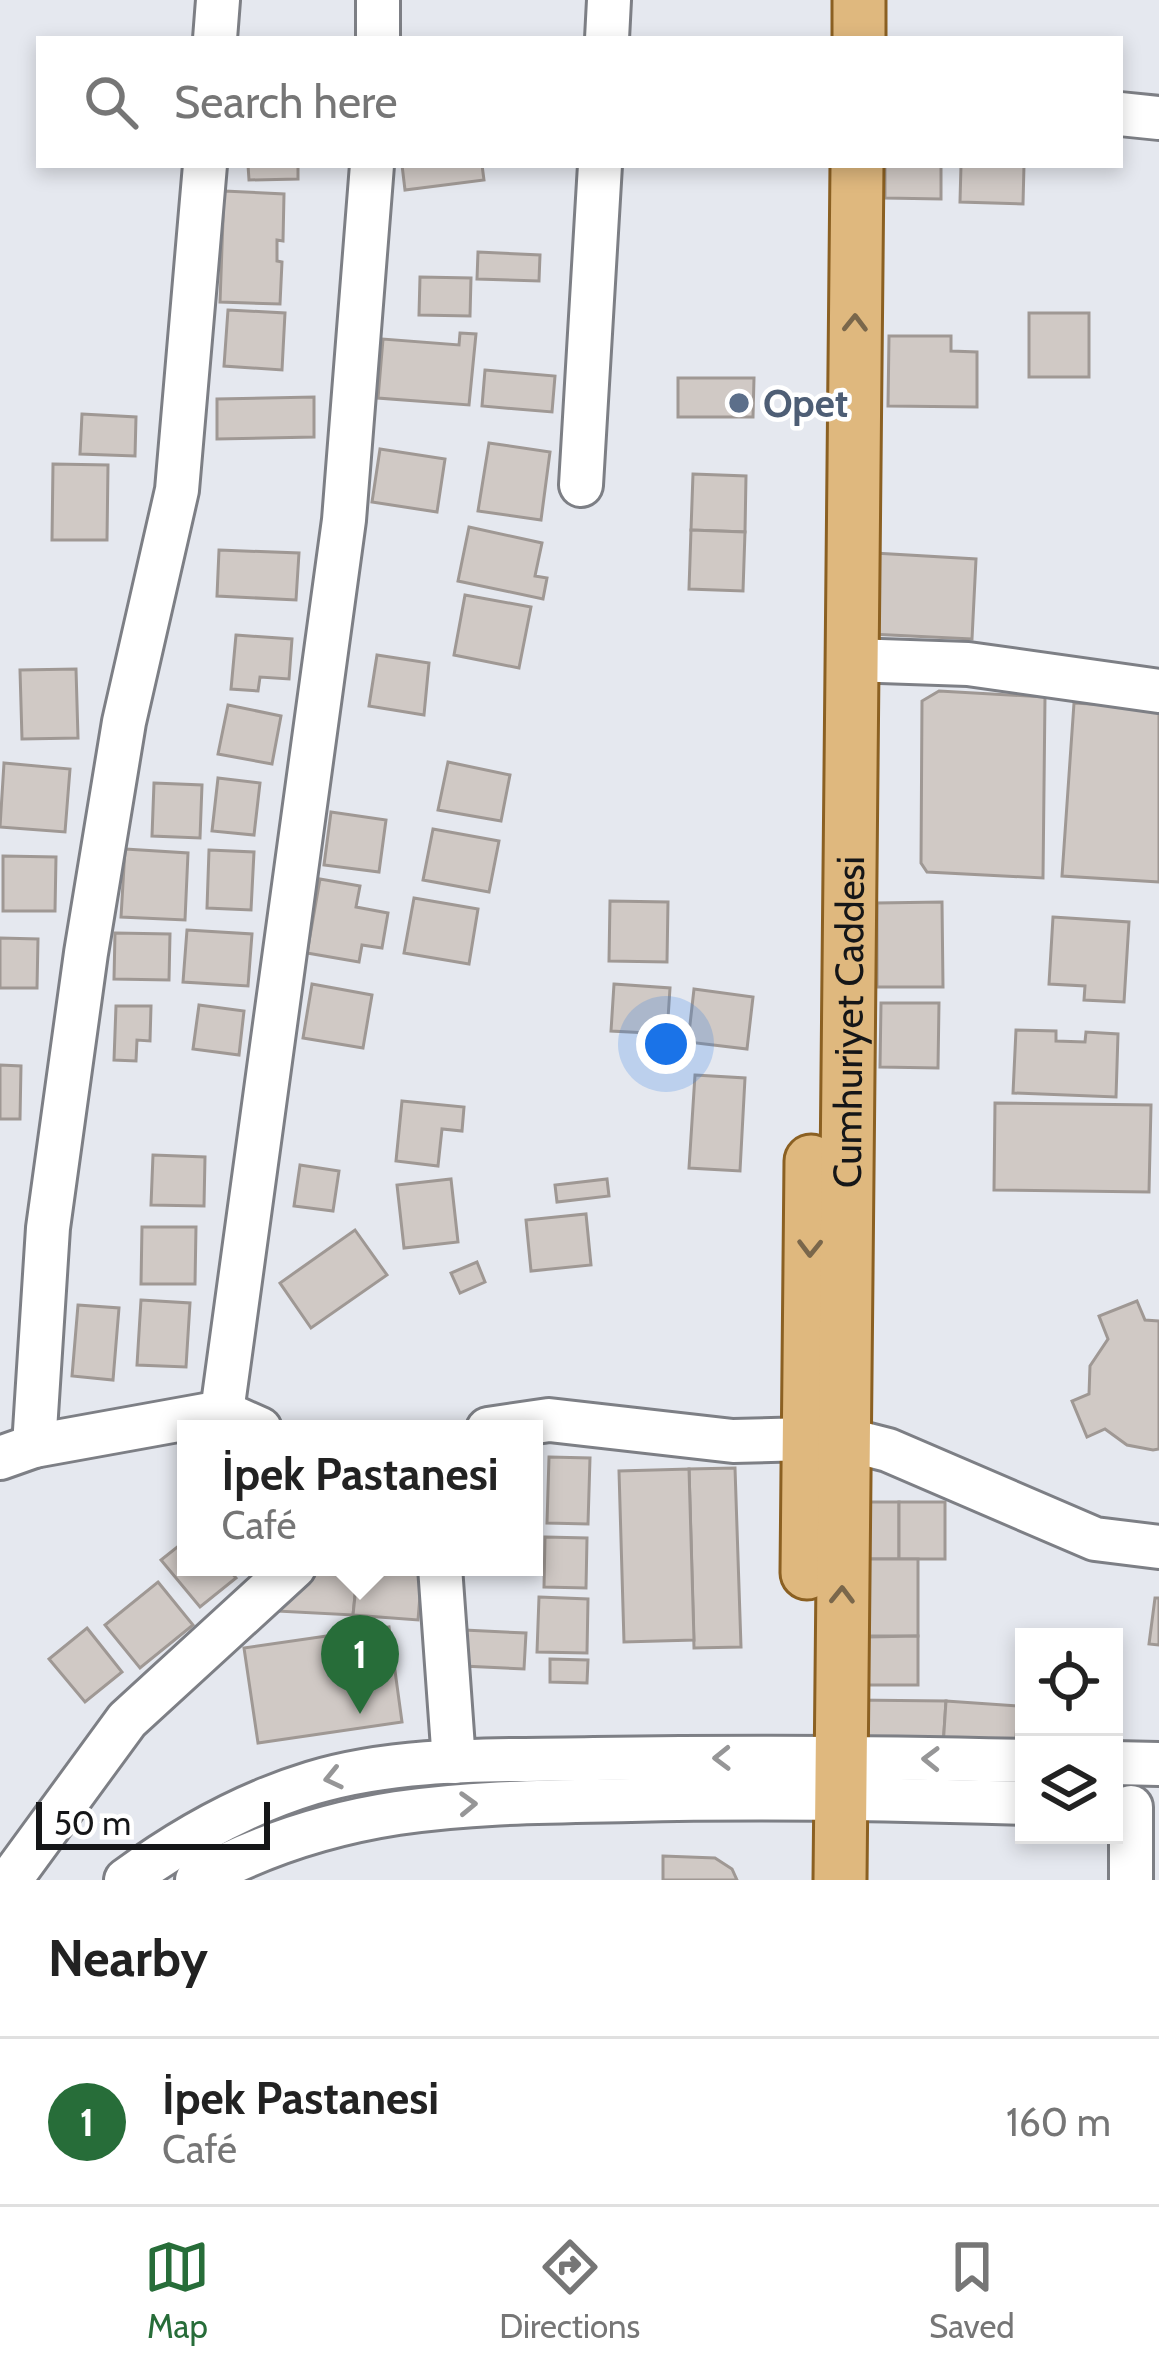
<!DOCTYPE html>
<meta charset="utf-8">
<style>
:root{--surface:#fff;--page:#f6f6f6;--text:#222;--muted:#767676;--line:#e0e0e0;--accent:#276d39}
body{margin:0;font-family:Cabin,sans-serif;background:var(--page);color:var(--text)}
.controls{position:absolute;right:36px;bottom:36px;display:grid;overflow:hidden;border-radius:0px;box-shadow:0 6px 18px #0003}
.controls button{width:108px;height:108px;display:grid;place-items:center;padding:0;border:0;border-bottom:3px solid var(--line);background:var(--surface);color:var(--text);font:60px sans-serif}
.scale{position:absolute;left:36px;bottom:30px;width:234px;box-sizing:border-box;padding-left:12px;border:6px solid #151618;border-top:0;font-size:33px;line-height:42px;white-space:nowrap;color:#151618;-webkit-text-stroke:9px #fff;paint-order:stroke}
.you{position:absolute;left:666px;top:1044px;width:42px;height:42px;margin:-30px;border:9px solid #fff;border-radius:50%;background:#1a73e8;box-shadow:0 0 0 18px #1a73e833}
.badge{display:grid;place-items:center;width:78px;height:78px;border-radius:50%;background:var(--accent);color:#fff;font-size:39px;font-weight:700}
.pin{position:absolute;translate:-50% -99px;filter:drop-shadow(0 3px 6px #0008)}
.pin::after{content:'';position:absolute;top:63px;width:42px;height:36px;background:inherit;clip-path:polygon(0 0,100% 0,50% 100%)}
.popup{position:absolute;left:177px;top:1420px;width:366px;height:156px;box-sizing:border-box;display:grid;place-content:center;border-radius:0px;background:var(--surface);filter:drop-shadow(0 3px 9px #0005);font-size:39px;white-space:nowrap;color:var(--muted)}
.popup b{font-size:45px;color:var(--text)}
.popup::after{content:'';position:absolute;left:50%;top:100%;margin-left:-24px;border:24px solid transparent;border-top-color:var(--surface)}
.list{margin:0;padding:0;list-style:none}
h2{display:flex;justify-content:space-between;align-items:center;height:156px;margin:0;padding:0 48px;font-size:51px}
h2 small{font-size:39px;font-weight:400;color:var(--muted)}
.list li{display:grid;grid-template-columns:78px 1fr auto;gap:36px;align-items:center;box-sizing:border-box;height:168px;padding:0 48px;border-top:3px solid var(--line)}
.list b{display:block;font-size:45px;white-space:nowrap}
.list p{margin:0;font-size:39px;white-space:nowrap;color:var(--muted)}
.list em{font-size:39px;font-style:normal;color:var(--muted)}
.icon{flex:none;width:66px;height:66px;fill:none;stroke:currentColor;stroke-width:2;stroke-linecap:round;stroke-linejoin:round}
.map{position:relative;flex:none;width:1159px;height:1880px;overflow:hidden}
.search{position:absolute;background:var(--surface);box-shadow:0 6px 18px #0003;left:36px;right:36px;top:36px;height:132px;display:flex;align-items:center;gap:30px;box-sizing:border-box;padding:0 42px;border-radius:0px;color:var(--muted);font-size:45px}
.sheet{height:324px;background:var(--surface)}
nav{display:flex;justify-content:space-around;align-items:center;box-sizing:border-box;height:168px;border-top:3px solid var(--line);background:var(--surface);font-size:33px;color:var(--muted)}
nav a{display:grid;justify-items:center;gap:6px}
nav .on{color:var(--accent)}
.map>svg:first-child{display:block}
.building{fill:#d0c9c5;stroke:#9f9894;stroke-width:3}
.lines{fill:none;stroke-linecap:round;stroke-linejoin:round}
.minor-casing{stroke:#7d7f85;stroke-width:48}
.major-casing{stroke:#8b6022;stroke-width:57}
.minor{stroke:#fff;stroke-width:42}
.major{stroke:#dfb87e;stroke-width:51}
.oneway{stroke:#7a674b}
.oneway2{stroke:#969697}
.service-dot{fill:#5c6f8a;stroke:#fff;stroke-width:4.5}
.labels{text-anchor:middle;stroke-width:9;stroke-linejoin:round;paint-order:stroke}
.service-label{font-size:39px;font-weight:bold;fill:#4e5e75;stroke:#fff;text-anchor:start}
.street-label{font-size:39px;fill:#151618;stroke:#fff}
</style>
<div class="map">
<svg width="1159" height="1880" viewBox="0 0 1159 1880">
<rect width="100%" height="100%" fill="#e5e8ef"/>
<g class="building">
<path d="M248,165H298V179L249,180Z"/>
<path d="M402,165H482L484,180L405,190Z"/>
<path d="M885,165H941V199L885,198Z"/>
<path d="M961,165H1024L1023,204L960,202Z"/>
<path d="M224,191L284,194L283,241L277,240V261L282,262L280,304L220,302Z"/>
<path d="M478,252L540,255L539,281L477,279Z"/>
<path d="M420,277L471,278L470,316L419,315Z"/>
<path d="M228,310L285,313L282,370L224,366Z"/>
<rect x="1029" y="313" width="60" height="64"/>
<path d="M460,333L476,334L469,405L378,398L383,339L459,345Z"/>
<path d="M889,336H951V351L977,352V407L888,406Z"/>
<path d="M485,370L555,376L552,412L482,406Z"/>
<path d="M678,378H754L753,417H678Z"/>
<path d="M314,397V437L217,439V399Z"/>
<path d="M82,414L136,417L135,456L80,454Z"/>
<path d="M489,443L550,452L541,520L478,511Z"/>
<path d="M380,449L445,459L437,512L372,502Z"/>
<path d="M53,464L108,465L107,540H52Z"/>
<path d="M693,474L746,476L745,532L691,530Z"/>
<path d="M469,527L542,543L535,576L547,578L543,599L458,581Z"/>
<path d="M691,530L745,532L743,591L689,589Z"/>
<path d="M219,550L299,553L296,600L217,596Z"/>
<path d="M874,553L976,559L972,639L870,634Z"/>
<path d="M465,595L531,607L519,668L454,655Z"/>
<path d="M236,635L292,639L289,679L260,677L258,691L231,689Z"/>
<path d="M377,655L429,663L424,715L369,706Z"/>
<path d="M76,669L78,738L22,739L20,670Z"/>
<path d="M939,691L1045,697L1043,878L927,872L921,863L922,701Z"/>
<path d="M1074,703L1159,708V882L1062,876Z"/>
<path d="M228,705L281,716L272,764L218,754Z"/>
<path d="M448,762L510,775L501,821L438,810Z"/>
<path d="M4,763L70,769L65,832L0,827Z"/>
<path d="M218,778L260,783L254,835L212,831Z"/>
<path d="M154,783L202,785L200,838L152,836Z"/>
<path d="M331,812L386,820L379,872L324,865Z"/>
<path d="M433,829L499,841L489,892L423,880Z"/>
<path d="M125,849L188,853L185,920L121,917Z"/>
<path d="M209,850L254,852L251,910L207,908Z"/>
<path d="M3,856L56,857L55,911H3Z"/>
<path d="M320,879L360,886L356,907L388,913L382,948L362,945L359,962L307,953Z"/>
<path d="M414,898L478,909L469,964L404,953Z"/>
<path d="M610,901L668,902L667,962L609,961Z"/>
<path d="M942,902L943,987H877V903Z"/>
<path d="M1053,917L1129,922L1124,1002L1084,1000L1085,986L1049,984Z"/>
<path d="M187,930L252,934L248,986L183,982Z"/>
<path d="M115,933L170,934L169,980L114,979Z"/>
<path d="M0,938L38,939L37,988H0Z"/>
<path d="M312,984L372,995L363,1048L303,1038Z"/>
<path d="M614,984L670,988L667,1034L611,1031Z"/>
<path d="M694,989L753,997L747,1049L688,1042Z"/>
<path d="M881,1003H939L938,1068L880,1067Z"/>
<path d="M199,1005L244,1011L239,1055L193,1049Z"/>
<path d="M116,1006H151L150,1041L137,1040L136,1061L114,1060Z"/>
<path d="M1016,1030L1056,1031V1041L1085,1042L1086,1032L1118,1034L1116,1097L1013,1093Z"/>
<path d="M0,1065L21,1066L20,1119H0Z"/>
<path d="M695,1075L745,1078L740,1171L689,1168Z"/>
<path d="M402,1101L464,1107L462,1131L442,1129L438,1166L396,1161Z"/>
<path d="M995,1103L1151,1105L1149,1192L994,1190Z"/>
<path d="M153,1155L205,1157L204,1206L151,1205Z"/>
<path d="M300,1165L339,1171L333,1211L294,1206Z"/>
<path d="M451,1179L458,1242L404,1248L397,1185Z"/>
<path d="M607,1179L609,1196L557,1202L555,1185Z"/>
<path d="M586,1214L591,1265L531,1271L526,1220Z"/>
<path d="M142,1227H196L195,1284H141Z"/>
<path d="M355,1230L387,1275L311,1328L280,1283Z"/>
<path d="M477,1262L485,1282L460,1293L451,1273Z"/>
<path d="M141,1300L190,1303L186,1367L137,1365Z"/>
<path d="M1137,1301L1145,1320L1159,1321V1449L1153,1450L1127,1445L1105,1429L1087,1437L1072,1401L1089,1394L1090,1366L1108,1339L1099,1316Z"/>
<path d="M78,1305L119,1308L113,1380L72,1376Z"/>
<path d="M549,1457L590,1458L588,1524L547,1523Z"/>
<path d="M735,1468L741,1647L694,1648L689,1469Z"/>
<path d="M689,1469L694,1640L624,1642L619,1471Z"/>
<rect x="852" y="1502" width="47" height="57"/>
<rect x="899" y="1502" width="46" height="57"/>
<path d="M545,1537L587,1538L586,1588L544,1587Z"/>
<path d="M186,1540V1567H227L236,1578L200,1607L161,1560Z"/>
<rect x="861" y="1559" width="57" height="77"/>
<path d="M322,1567H358L353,1615L276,1611Z"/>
<path d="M358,1567L422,1571L418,1620L353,1615Z"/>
<path d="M158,1582L193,1625L140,1668L105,1625Z"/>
<path d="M539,1597L588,1599L587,1653L537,1652Z"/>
<path d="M1155,1598H1159V1645L1149,1644Z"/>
<path d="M389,1627L402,1722L258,1743L244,1648Z"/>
<path d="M87,1628L122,1672L85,1702L49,1659Z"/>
<path d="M464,1630L526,1633L524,1669L463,1666Z"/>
<path d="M918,1636V1685H867V1637Z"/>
<path d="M550,1659L588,1660L587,1683L550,1682Z"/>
<path d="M852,1700L946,1701L943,1747L877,1744L851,1724Z"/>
<path d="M946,1701L1018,1706L1015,1752L943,1747Z"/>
<path d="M663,1856L715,1858L732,1869L737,1880H663Z"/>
</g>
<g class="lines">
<defs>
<g id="minor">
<path d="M378,0V39"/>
<path d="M215,39L218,0"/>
<path d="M607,39L609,0"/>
<path d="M1120,114L1159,118"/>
<path d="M581,485L600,165"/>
<path d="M851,660L968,664L1159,691"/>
<path d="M222,1412L344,520L372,165"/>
<path d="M488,1429L549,1420L733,1441L808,1439"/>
<path d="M845,1439L888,1450L1095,1539L1159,1547"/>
<path d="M34,1446L48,1228L86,953L124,722L177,490L205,165"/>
<path d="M0,1458L34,1446L222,1412L260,1429"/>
<path d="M440,1567L454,1762"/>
<path d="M1114,1763L1159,1764"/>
<path d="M1131,1807V1880"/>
<path d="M10,1880L127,1720L294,1567"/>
<path d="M126,1880C183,1838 243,1804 312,1783C402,1756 500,1761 594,1759C737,1757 880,1757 1024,1761"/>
<path d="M197,1880C342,1801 471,1803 631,1800C763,1797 893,1799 1024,1803"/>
</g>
<g id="major">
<path d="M859,39V0"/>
<path d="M807,1573L811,1161"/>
<path id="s1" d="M840,1880L857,165"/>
</g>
</defs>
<use href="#minor" class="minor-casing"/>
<use href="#major" class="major-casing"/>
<use href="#minor" class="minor"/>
<use href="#major" class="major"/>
</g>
<defs><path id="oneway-chevron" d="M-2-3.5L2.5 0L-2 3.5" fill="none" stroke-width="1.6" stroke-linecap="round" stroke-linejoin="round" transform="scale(3)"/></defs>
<g class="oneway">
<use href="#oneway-chevron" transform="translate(855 323) rotate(-89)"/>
<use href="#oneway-chevron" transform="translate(810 1248) rotate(91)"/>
<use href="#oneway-chevron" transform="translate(842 1595) rotate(-89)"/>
</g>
<g class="oneway2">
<use href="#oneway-chevron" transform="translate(722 1758) rotate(179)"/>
<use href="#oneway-chevron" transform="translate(931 1759) rotate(-179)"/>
<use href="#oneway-chevron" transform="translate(333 1778) rotate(167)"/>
<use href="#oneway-chevron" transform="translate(468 1804) rotate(-2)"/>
</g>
<circle class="service-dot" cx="739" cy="403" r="12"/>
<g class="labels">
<g class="service-label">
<text x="763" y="417">Opet</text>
</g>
<g class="street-label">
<text dy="14" stroke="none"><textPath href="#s1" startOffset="858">Cumhuriyet Caddesi</textPath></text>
</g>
</g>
</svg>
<div class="controls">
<button><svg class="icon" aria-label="locate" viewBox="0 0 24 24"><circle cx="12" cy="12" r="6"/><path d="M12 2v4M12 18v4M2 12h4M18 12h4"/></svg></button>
<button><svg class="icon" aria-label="layers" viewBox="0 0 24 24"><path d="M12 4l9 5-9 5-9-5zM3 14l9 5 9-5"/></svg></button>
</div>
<div class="scale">50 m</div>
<div class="you"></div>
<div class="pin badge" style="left:360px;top:1714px">1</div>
<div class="popup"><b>İpek Pastanesi</b>Café</div>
<div class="search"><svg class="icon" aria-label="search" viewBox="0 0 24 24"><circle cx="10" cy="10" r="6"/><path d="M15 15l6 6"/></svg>Search here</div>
</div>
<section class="sheet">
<h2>Nearby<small></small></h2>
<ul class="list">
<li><span class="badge">1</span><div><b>İpek Pastanesi</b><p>Café</p></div><em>160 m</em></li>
</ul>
</section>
<nav>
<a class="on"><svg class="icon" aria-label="map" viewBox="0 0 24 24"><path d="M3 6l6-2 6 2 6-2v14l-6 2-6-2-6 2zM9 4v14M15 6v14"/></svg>Map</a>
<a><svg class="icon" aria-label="directions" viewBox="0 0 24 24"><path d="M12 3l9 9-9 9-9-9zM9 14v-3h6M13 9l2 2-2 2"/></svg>Directions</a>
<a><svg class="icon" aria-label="saved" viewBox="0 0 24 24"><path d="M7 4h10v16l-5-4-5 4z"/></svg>Saved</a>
</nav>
